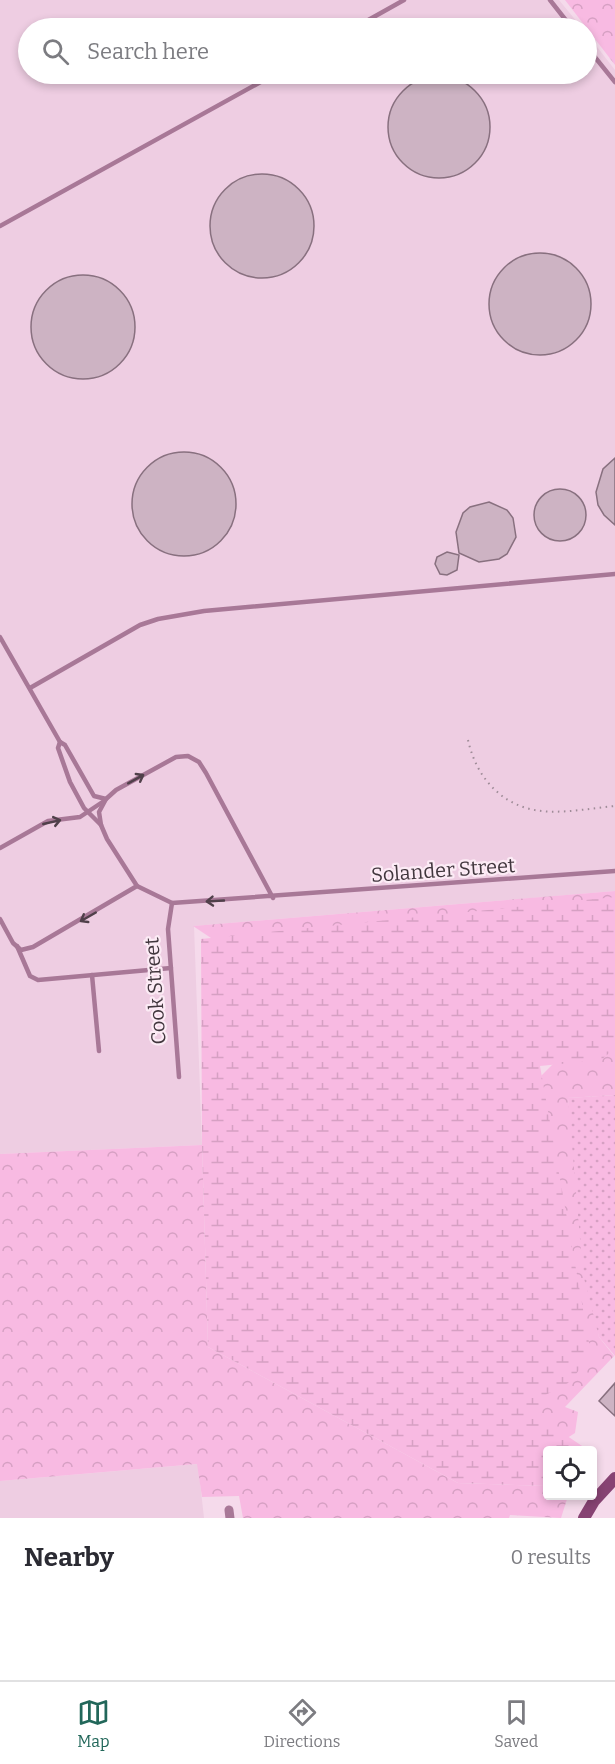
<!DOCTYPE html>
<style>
:root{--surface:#fff;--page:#f2f2f3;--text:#2b2b33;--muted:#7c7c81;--line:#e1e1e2;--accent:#22675a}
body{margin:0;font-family:Bitter,serif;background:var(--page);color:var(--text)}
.controls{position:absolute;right:18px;bottom:18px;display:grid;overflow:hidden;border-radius:6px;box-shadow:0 3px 9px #0003}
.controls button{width:54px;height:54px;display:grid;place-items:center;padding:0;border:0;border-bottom:2px solid var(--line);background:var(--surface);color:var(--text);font:30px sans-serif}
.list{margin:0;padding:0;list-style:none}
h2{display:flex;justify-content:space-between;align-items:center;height:78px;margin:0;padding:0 24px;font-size:26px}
h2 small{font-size:20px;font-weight:400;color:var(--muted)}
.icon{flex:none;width:33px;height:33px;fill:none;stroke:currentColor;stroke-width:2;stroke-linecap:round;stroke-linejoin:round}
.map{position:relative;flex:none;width:615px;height:1518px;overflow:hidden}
.search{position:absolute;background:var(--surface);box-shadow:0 3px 9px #0003;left:18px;right:18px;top:18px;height:66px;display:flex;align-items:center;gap:15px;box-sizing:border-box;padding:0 21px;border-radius:33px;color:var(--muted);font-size:22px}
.sheet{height:162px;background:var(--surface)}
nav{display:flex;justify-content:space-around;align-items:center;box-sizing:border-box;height:84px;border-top:2px solid var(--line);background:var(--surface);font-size:16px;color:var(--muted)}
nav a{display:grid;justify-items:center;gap:3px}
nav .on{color:var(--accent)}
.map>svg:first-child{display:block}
.built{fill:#eecde2}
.forest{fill:url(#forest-crowns)}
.wetland{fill:url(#wetland-marsh)}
.park{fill:url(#park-dots)}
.building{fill:#cdb3c3;stroke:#88707f;stroke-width:1.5}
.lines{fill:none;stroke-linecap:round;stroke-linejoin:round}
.path{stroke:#9f8c98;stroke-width:2;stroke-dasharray:1.5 4.5;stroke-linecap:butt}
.service{stroke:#a87897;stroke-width:4.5}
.minor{stroke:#a87897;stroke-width:9}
.secondary{stroke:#874373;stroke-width:12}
.oneway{stroke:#50404a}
.labels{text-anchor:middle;stroke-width:4.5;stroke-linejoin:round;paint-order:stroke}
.street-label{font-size:20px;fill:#41363d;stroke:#fcebf5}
</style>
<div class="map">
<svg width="615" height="1518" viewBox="0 0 615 1518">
<defs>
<pattern id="forest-crowns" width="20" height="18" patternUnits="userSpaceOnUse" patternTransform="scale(1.5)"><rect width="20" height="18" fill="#f8bae2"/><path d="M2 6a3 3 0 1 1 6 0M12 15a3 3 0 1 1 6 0" fill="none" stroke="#d6a0c3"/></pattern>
<pattern id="wetland-marsh" width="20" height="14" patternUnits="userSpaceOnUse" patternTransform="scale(1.5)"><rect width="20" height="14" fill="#f8bae2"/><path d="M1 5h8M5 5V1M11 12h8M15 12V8" fill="none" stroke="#d6a0c3"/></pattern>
<pattern id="park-dots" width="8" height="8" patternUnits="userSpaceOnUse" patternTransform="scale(1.5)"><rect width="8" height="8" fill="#f8bae2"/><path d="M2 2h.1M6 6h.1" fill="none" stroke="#d6a0c3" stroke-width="1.8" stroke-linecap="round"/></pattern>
</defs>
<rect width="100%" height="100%" fill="#f5daeb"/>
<g class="built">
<path d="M0,0H559L582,28H28V74H586L587,34L615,70V891L194,926L202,1145L0,1154Z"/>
<path d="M198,1464L204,1518H0V1481Z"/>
</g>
<g class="forest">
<path d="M565,0H615V65Z"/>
<path d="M615,891V909L223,946L193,926Z"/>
<path d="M615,1017V1095L568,1098L599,1337L614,1356L565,1407L578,1412L575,1433L561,1442L515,1397L533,1084L561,1056Z"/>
<path d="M202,1145L208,1347L458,1483L547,1486L548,1496H568L561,1518L510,1515L509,1518H243L239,1496L202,1497L197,1464L0,1481V1154Z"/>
</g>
<path class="wetland" d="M615,897V1048L601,1060L540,1066L591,1354L570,1382L538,1399L542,1419L588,1450H548L547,1486L458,1483L208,1347L202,1145L201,939Z"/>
<path class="park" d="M615,1095V1356L599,1337L583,1274L568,1098Z"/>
<g class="building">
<circle cx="439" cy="127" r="51"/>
<circle cx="262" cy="226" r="52"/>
<circle cx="540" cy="304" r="51"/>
<circle cx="83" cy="327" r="52"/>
<circle cx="184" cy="504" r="52"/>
<path d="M615,458V525L604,515L598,505L596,492L603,469Z"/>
<circle cx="560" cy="515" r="26"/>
<path d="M489,502L507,510L513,518L516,537L507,554L499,559L479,562L459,553L456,532L463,513L470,507Z"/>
<path d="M447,552L459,555L457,570L447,575L440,574L435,564L437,557Z"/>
<path d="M615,1383V1416L599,1401Z"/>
</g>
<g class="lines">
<path class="path" d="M468,740C472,758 480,775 493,788C528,823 571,810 615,806"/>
<g class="service">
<path d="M550,0L572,28"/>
<path d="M354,28L404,0"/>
<path d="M586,46L615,82"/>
<path d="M0,226L275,74"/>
<path d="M0,637L60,742L65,745L94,796L106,799"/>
<path d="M30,688L140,625L158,619L204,611L615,574"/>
<path d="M60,742L58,748L70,782L84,808L101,825"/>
<path d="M0,848L48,821L80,817L104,801"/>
<path d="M273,898L206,773L199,762L188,756L176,757L116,790L106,799L99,812L101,825L107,839L137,886L172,903L615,871"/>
<path d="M172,903L168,929L179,1077"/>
<path d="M0,919L13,943L21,950L33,947L137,886"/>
<path d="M17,946L30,976L38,980L171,968"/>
<path d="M92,975L99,1051"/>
</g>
<path class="minor" d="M229,1510L230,1518"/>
<path class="secondary" d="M584,1518L594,1501L615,1478"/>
</g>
<defs><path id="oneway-shaft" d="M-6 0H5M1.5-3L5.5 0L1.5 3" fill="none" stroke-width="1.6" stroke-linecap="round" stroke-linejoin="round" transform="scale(1.5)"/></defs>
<g class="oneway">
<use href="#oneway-shaft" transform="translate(136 779) rotate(-29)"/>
<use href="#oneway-shaft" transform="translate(52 822) rotate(-13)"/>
<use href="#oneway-shaft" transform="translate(215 901) rotate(177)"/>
<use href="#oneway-shaft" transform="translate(88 917) rotate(150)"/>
</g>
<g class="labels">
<g class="street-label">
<text transform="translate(443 870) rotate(-4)" y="7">Solander Street</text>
<text transform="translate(155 991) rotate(-94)" y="7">Cook Street</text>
</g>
</g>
</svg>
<div class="controls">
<button><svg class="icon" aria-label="locate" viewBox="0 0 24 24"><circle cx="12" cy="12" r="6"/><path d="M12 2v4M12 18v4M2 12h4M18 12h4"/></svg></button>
</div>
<div class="search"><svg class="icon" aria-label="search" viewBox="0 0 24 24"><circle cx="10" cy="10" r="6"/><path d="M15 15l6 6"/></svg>Search here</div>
</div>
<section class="sheet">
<h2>Nearby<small>0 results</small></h2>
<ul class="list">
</ul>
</section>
<nav>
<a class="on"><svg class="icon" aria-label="map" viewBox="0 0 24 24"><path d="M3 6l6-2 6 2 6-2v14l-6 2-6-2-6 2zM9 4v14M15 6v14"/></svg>Map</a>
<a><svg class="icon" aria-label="directions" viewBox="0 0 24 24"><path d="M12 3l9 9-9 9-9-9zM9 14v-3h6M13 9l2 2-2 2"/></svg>Directions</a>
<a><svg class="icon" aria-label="saved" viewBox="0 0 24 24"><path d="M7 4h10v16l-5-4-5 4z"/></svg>Saved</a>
</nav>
